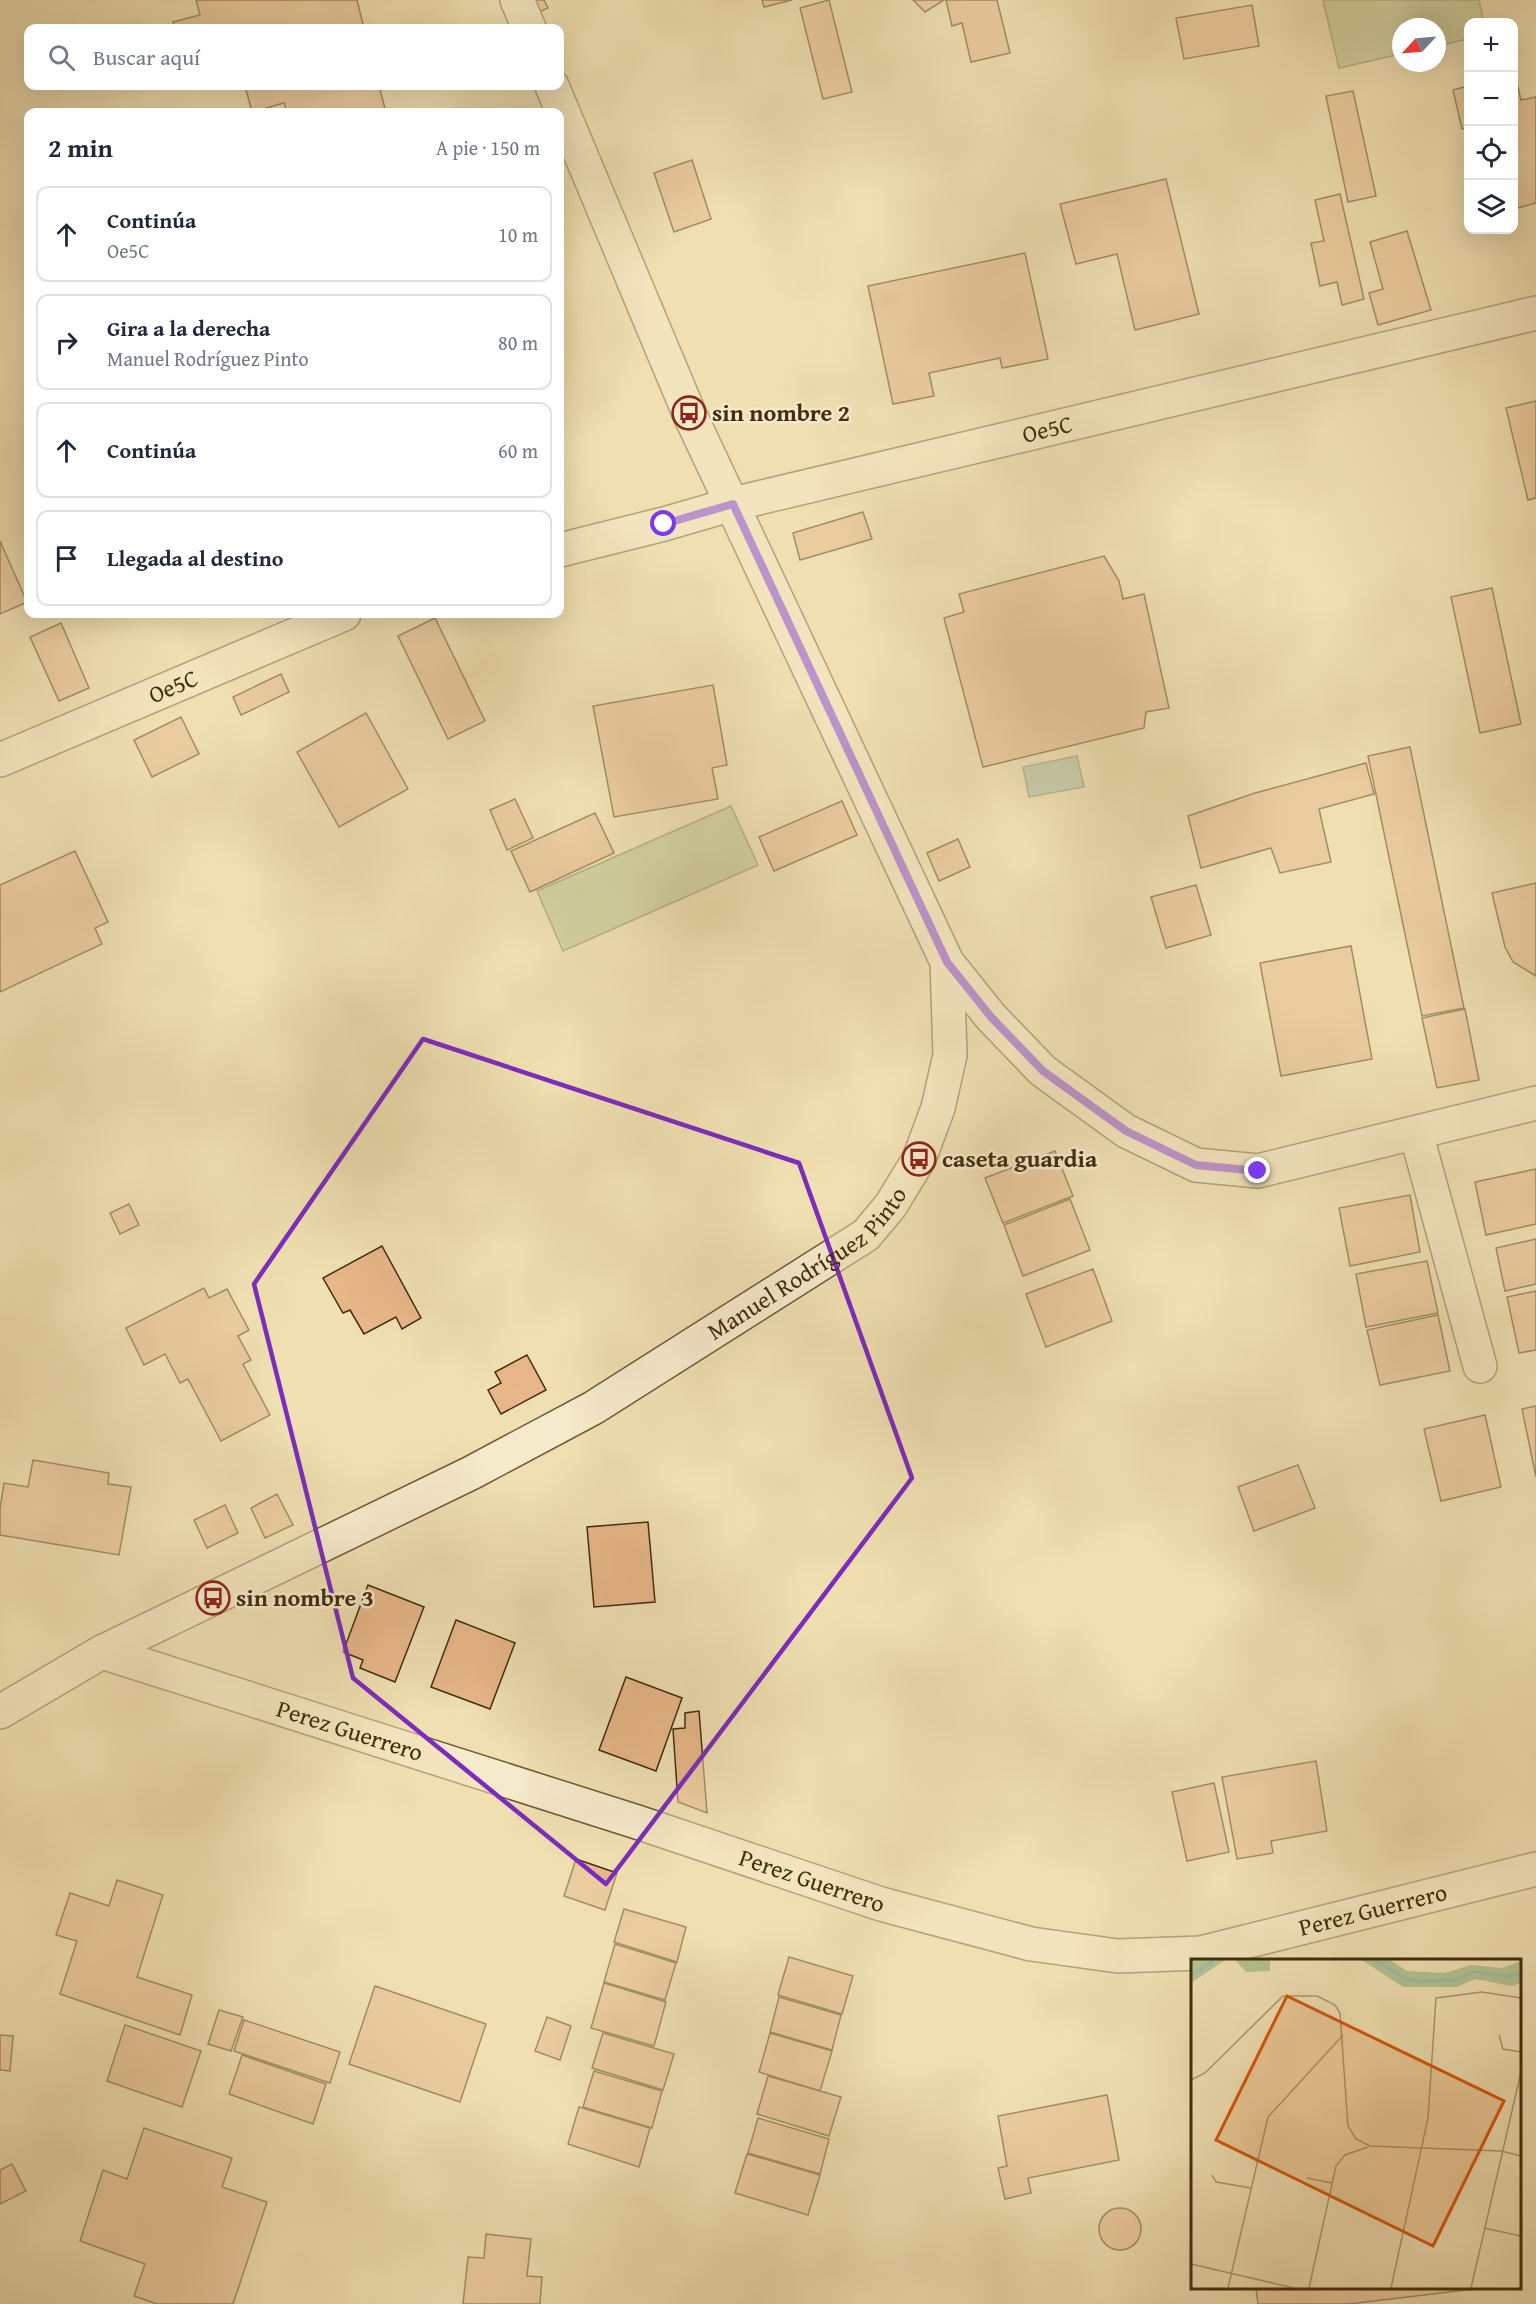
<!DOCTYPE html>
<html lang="es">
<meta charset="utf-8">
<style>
:root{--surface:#fff;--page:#f2f2f3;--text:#1f2937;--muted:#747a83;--line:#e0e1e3}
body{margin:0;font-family:"Gentium Book Plus",serif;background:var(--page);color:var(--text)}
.controls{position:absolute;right:18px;top:18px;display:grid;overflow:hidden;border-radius:12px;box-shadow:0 6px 24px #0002}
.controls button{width:54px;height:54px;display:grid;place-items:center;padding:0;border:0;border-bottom:2px solid var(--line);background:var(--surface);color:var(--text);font:30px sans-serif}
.compass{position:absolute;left:1392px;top:18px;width:54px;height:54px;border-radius:50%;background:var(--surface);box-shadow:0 6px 24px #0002;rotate:244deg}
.stop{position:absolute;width:18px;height:18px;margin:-14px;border:4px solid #7c3aed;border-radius:50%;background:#fff}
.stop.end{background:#7c3aed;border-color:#fff;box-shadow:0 2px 6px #0008}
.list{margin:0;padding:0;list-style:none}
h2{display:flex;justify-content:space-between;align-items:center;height:78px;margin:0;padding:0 24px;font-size:26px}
h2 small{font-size:20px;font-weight:400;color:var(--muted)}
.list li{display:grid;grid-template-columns:39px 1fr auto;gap:18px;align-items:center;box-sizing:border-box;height:96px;margin:0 12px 12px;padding:0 12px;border:2px solid var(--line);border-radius:12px}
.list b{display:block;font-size:22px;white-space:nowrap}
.list p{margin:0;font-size:20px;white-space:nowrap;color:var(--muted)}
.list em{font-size:20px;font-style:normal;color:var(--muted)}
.icon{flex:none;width:33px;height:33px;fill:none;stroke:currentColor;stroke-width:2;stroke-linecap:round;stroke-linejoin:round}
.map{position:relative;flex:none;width:1536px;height:2304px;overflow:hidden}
.search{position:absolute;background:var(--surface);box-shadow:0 6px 24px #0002;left:24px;top:24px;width:540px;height:66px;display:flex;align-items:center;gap:15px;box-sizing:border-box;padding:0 21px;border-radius:12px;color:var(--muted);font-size:22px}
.panel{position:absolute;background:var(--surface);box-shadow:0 6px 24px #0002;left:24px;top:108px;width:540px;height:510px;border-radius:12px}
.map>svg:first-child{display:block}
.green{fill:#b4c390;stroke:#7b784e;stroke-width:1.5}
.water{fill:#9bbda6;stroke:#778369;stroke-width:1.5}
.building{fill:#e7b789;stroke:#422d0d;stroke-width:1.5}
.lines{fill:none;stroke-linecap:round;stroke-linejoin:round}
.street-casing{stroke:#6d5a36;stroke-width:36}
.street{stroke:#f5eacc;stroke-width:33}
.route{stroke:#7c3aed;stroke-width:8}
.marked{fill:none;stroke:#7b2cbf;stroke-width:4.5;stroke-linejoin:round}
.labels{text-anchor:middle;stroke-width:5;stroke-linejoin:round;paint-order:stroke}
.poi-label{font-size:24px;font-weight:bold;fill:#422d0d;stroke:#f5eacc;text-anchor:start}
.street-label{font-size:24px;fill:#422d0d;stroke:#f5eacc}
.inset-river{fill:none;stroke:#9bbda6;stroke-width:3}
.inset-road{fill:none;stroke:#aa986f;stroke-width:1.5}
.view{fill:#d7550c;fill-opacity:0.15;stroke:#d7550c;stroke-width:3}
.inset-edge{fill:none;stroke:#422d0d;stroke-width:3}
</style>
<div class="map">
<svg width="1536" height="2304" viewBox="0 0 1536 2304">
<rect width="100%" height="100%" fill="#efdfb1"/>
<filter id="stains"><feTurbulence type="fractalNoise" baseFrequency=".00333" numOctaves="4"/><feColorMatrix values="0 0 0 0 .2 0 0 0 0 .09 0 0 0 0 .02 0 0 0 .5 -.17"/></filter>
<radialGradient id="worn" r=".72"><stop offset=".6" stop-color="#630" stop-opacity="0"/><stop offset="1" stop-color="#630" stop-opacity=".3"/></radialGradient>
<g class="green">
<path d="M1323,0H1479L1484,22H1468V39L1437,46V27H1401V54L1339,68Z"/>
<path d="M731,806L758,865L563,951L537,891Z"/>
</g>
<path class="water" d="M1077,756L1084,787L1029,797L1023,767Z"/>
<g class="building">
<path d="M196,0H357L364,28H175L173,22L200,15Z"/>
<path d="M527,0H544L548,8L535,14Z"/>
<path d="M762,0H792L764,7Z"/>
<path d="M829,0L852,92L823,99L800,8Z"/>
<path d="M913,0H944L925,12Z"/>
<path d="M946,0H997L1010,53L971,62L962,23L952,26Z"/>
<path d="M1252,5L1259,46L1184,59L1176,18Z"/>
<path d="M1514,75H1515L1521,100L1536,97V203L1514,209Z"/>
<path d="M245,86H379L386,112H287L284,103L252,112Z"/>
<path d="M1468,86V127L1462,129L1453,90Z"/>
<path d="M1353,91L1376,196L1348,202L1326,96Z"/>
<path d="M692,160L711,219L674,232L654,173Z"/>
<path d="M1166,179L1199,314L1135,330L1117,254L1076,264L1060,204Z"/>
<path d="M1340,194L1364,299L1342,305L1337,282L1320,286L1311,243L1324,241L1315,200Z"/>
<path d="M1407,231L1431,310L1378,325L1369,293L1383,289L1370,242Z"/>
<path d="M1025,253L1048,359L1002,368L1000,358L929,373L934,396L893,404L868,286Z"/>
<path d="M1536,401V498L1528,500L1506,408Z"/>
<path d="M863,512L872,539L800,560L793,533Z"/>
<path d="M0,541L27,602L0,614Z"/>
<path d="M1104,556L1119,581L1123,599L1144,594L1169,708L1146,712L1144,728L983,767L944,618L964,612L959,594Z"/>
<path d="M1492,588L1521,724L1480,733L1451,597Z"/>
<path d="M435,618L485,721L448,739L398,636Z"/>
<path d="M61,623L89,688L59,701L30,637Z"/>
<path d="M281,674L289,692L241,715L233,697Z"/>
<path d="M713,685L727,765L712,768L718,799L614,817L593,706Z"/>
<path d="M366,713L408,789L339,827L297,752Z"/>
<path d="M181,717L199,754L152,777L134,740Z"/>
<path d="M1410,747L1464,1008L1422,1016L1368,756Z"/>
<path d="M1366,763L1374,794L1319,809L1331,862L1280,873L1271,848L1201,868L1188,816L1255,793Z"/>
<path d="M515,799L533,838L507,850L490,810Z"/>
<path d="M842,801L857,835L774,871L759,837Z"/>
<path d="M595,813L614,853L530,892L511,851Z"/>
<path d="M958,839L970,867L939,881L927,853Z"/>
<path d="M75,851L108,922L95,928L102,944L0,992V885Z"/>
<path d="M1536,883V976L1513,962L1505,947L1492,893Z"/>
<path d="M1196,885L1211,935L1166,948L1151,897Z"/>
<path d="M1351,946L1372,1059L1281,1076L1260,963Z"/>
<path d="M1465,1009L1479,1080L1437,1088L1422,1018Z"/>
<path d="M1055,1151L1073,1196L1003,1223L985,1178Z"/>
<path d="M1536,1169V1224L1486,1235L1475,1182Z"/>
<path d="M1410,1195L1420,1252L1350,1266L1339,1208Z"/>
<path d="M1070,1199L1090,1250L1023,1276L1004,1225Z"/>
<path d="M129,1204L139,1225L120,1234L110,1213Z"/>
<path d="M1536,1239V1284L1505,1291L1496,1248Z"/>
<path d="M382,1246L421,1318L402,1329L396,1317L364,1334L350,1310L343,1313L323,1278Z"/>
<path d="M1427,1261L1438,1313L1366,1327L1356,1274Z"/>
<path d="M1093,1269L1112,1321L1046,1347L1026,1294Z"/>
<path d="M204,1288L209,1298L227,1289L249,1330L238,1336L251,1360L243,1364L270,1415L221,1441L188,1379L180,1383L165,1354L144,1365L126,1328Z"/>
<path d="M1536,1291V1350L1519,1353L1507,1297Z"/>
<path d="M1438,1315L1450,1371L1380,1385L1367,1330Z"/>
<path d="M527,1355L546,1390L501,1414L488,1390L501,1383L495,1372Z"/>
<path d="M1536,1406V1477L1522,1409Z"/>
<path d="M1485,1415L1501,1487L1441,1501L1424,1429Z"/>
<path d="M33,1460L109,1473L108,1484L131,1487L119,1555L0,1535V1509L4,1483L28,1487Z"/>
<path d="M1298,1465L1315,1508L1254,1531L1238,1487Z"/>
<path d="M277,1494L293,1525L265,1538L251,1508Z"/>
<path d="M225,1505L238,1533L207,1548L194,1520Z"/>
<path d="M648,1522L655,1602L594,1607L587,1527Z"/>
<path d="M368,1585L424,1607L395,1682L360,1668L363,1660L343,1652Z"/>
<path d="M456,1620L515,1643L490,1709L431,1687Z"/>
<path d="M626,1677L682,1698L656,1771L599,1750Z"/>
<path d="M699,1711L707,1813L678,1802L673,1729L685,1728V1713Z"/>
<path d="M1316,1761L1327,1831L1271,1841L1273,1853L1237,1859L1222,1777Z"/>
<path d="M1214,1783L1229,1852L1187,1861L1172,1792Z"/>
<path d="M576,1859L617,1873L605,1910L564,1896Z"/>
<path d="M117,1880L163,1895L137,1977L192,1995L180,2035L60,1994L77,1941L56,1935L70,1893L109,1906Z"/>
<path d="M624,1909L686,1927L677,1962L614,1942Z"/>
<path d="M615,1944L676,1963L665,2000L604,1982Z"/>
<path d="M789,1957L853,1976L842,2014L778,1995Z"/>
<path d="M604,1983L666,2002L654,2046L591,2028Z"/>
<path d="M375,1986L486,2024L460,2102L349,2064Z"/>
<path d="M779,1997L841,2015L832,2050L770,2032Z"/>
<path d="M219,2010L243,2017L231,2051L208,2044Z"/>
<path d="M547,2017L571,2026L560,2060L535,2051Z"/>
<path d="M244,2020L340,2052L330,2083L234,2051Z"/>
<path d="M125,2025L201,2051L182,2107L107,2081Z"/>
<path d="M603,2033L674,2054L663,2090L592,2068Z"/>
<path d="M770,2033L832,2051L820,2091L759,2072Z"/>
<path d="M0,2035L13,2036L10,2071L0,2070Z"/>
<path d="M242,2055L326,2084L313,2124L229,2094Z"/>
<path d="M594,2071L662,2091L652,2128L583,2107Z"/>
<path d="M768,2076L841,2097L829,2136L757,2114Z"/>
<path d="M1107,2095L1119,2160L1028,2178L1031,2193L1005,2199L998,2168L1007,2166L998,2116Z"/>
<path d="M579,2107L650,2128L639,2167L568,2144Z"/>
<path d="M758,2118L829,2139L820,2174L748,2153Z"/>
<path d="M144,2128L232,2158L222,2187L267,2202L233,2304H157L134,2296L145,2264L80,2241L103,2170L127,2179Z"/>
<path d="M747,2154L820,2175L808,2215L735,2193Z"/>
<path d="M12,2164L26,2191L0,2204V2170Z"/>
<circle cx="1120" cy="2229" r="21"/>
<path d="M486,2234L531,2239L527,2276L542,2277L540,2304H463L468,2257L484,2258Z"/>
<path d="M1256,2288H1474V2289L1349,2304H1258Z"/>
</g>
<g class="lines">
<defs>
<g id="street">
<path d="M517,0L529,28"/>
<path id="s1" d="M560,550L664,524L733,504L1536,313"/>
<path id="s2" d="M0,760L344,614"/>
<path d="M947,962L991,1017L1043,1071L1126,1131L1196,1165L1258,1171L1536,1103"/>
<path d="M1416,1133L1480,1366"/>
<path id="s3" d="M102,1652L637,1822L881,1904L1031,1944L1118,1956L1201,1953L1536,1869"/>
<path id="s4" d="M0,1712L102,1652L471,1473L593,1408L866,1235L891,1205L919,1159L938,1108L950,1055L947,962L689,413L552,86"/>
</g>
</defs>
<use href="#street" class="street-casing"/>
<use href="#street" class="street"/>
</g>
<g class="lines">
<path class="route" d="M664,524L733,504L947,962L991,1017L1043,1071L1126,1131L1196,1165L1258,1171"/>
</g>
<path d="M0 0H1536V2304H0ZM423,1039L799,1163L912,1478L606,1884L353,1678L254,1284Z" fill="#efdfb1" fill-opacity=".55" fill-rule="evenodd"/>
<path class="marked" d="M423,1039L799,1163L912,1478L606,1884L353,1678L254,1284Z"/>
<defs>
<symbol id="bus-ring" viewBox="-11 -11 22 22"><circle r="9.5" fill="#f5eacc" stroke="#8f2418" stroke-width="1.5"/><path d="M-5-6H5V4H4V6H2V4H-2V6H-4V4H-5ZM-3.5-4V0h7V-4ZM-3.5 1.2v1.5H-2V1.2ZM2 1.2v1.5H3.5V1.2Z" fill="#8f2418"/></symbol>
</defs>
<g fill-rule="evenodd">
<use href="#bus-ring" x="670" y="394" width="38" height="38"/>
<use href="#bus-ring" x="900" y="1140" width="38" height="38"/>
<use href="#bus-ring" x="194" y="1579" width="38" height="38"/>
</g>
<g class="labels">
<g class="poi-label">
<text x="712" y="421">sin nombre 2</text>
<text x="942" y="1167">caseta guardia</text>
<text x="236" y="1606">sin nombre 3</text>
</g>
<g class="street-label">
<text dy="8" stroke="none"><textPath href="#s1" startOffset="502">Oe5C</textPath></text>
<text dy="8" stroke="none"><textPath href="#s2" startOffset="188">Oe5C</textPath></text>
<text dy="8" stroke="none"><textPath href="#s4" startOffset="926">Manuel Rodríguez Pinto</textPath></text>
<text dy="8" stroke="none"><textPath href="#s3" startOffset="260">Perez Guerrero</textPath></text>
<text dy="8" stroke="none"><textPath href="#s3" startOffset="746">Perez Guerrero</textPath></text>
<text dy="8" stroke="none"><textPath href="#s3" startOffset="1322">Perez Guerrero</textPath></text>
</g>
</g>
<g transform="translate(1191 1959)">
<rect width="330" height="330" fill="#efdfb1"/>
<path d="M0,1H34L0,24ZM44,1H79V12L55,13ZM171,1H199L216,12L254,14L280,6L311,9L330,2V24L321,27L284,20L266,28H212Z" fill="#b4c390"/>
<path class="inset-river" d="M184,1L214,20L232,22L265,21L283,13L317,17L330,14M0,17L23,1"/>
<path class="inset-road" d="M308,76L312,90L330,93M0,121L14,114L92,37H126L144,46L149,54L157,167L165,180L179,187L310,192L330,197M21,216L25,223L60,229M116,219L141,224M293,269L330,277M0,305L103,329M37,329L77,158L152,76M118,329L145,207L154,196L177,188M200,329L237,159L245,39L291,33L330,39M280,329L330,113"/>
<path class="view" d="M96,37L313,142L242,287L25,181Z"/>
<rect width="330" height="330" class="inset-edge"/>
</g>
<rect width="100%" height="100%" filter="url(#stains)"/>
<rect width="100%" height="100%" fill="url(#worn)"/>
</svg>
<div class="controls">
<button>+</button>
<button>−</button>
<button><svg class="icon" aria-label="locate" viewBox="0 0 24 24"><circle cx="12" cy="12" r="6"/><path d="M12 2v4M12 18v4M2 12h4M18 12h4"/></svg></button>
<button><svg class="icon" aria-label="layers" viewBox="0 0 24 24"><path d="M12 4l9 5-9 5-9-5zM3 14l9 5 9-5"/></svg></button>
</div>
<svg class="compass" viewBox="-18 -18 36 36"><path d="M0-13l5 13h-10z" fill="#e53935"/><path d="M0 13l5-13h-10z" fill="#747a83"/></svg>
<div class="stop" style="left:664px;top:524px"></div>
<div class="stop end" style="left:1258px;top:1171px"></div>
<div class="search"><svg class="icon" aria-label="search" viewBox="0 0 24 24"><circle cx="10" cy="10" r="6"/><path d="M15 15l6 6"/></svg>Buscar aquí</div>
<section class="panel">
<h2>2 min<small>A pie · 150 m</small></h2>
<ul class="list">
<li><svg class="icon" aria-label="ahead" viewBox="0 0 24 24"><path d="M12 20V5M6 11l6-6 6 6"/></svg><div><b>Continúa</b><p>Oe5C</p></div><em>10 m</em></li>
<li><svg class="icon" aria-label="right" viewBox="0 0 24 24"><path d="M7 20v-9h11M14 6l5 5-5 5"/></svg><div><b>Gira a la derecha</b><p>Manuel Rodríguez Pinto</p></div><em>80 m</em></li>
<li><svg class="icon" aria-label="ahead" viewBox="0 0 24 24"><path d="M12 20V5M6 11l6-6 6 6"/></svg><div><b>Continúa</b></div><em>60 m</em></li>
<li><svg class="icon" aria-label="arrive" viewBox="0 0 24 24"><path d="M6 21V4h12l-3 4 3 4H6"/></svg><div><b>Llegada al destino</b></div></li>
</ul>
</section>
</div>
